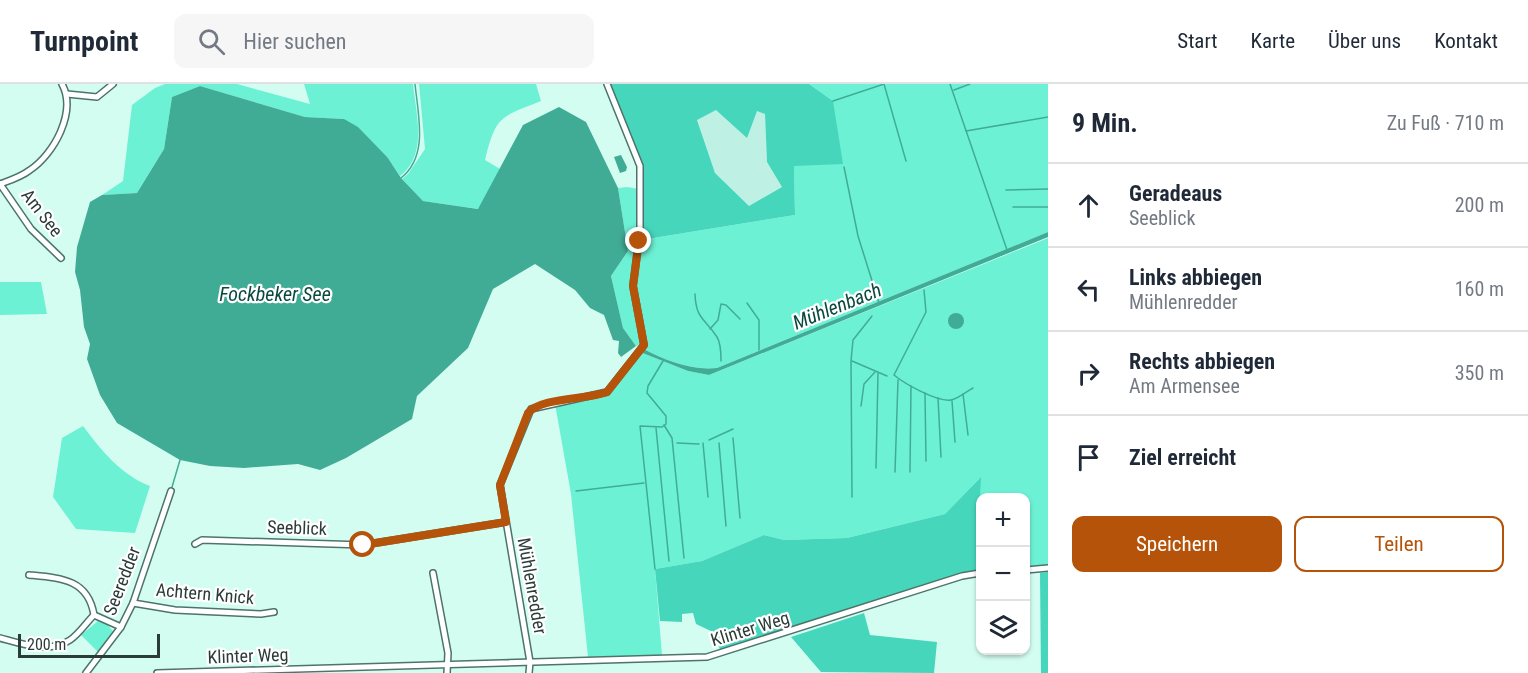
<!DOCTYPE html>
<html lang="de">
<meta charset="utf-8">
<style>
:root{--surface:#fff;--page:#f6f6f7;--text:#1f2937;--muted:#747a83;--line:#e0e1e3;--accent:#b45309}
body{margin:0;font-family:"Roboto Condensed",sans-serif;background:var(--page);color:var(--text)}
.controls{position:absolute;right:18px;bottom:18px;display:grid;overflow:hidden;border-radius:12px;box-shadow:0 2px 4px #0004}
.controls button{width:54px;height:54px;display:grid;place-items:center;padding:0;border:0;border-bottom:2px solid var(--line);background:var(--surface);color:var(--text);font:30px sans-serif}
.scale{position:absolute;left:18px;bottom:15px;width:142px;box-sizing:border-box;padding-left:6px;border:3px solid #2b3c37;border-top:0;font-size:16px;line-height:21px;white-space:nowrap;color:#2b3c37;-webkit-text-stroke:4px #fff;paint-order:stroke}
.stop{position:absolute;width:18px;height:18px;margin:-14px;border:4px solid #b45309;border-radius:50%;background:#fff}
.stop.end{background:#b45309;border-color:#fff;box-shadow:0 2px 6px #0008}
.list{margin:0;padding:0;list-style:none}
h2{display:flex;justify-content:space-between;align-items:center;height:78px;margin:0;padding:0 24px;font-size:26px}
h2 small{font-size:20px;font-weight:400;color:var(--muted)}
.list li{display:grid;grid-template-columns:39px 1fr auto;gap:18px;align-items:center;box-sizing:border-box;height:84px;padding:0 24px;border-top:2px solid var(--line)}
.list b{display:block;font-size:22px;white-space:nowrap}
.list p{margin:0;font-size:20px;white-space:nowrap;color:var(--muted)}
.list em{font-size:20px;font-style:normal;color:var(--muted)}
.actions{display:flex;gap:12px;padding:18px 24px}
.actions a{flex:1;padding:14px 0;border:2px solid var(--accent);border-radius:12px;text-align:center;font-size:21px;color:var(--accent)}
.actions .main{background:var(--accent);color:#fff}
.icon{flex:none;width:33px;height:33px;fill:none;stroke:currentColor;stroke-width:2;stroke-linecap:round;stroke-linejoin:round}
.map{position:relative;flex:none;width:1048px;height:589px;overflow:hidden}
header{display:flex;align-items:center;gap:36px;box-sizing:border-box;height:84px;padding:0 30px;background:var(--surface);border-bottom:2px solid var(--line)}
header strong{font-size:28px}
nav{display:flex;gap:33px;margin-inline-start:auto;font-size:21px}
.search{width:420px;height:54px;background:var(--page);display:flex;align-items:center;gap:15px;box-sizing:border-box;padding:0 21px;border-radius:12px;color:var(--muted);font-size:22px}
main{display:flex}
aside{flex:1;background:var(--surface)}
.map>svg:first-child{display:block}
.built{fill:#bff0e4}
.green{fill:#6cf1d5}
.forest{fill:#45d6bb;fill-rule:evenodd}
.water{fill:#41ac96}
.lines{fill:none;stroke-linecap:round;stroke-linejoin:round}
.stream{stroke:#41ac96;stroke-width:1.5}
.minor-casing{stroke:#4d736a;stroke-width:8}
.minor{stroke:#fff;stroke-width:5}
.route{stroke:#b45309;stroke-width:8}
.labels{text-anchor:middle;stroke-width:4.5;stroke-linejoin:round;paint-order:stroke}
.street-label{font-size:18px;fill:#2b3c37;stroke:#fff}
.water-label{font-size:20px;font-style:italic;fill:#0a493e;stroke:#fff}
</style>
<header>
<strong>Turnpoint</strong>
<div class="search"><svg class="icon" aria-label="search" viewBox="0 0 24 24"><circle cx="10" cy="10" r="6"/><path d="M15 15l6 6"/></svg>Hier suchen</div>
<nav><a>Start</a><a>Karte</a><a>Über uns</a><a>Kontakt</a></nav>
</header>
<main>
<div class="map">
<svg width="1048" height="589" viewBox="0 0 1048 589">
<rect width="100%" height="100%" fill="#d4fdf2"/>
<path class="built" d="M716,26L742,47L757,27L765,30L767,78L782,103L749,122L715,89L697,35Z"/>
<g class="green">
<path d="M165,0H237L310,20L304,0H413C416,30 428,71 400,92L388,74L344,35L305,33L200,2L172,13L164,65L137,109L102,111L123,97L132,21L155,4Z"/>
<path d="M419,0H536L541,17C501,33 496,31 485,76L500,85L479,125L423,117L402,95L408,90L425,65Z"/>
<path d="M809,0H1048V148L717,284C692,287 664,276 642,264L635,202L641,156L795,131L794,82L833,17Z"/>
<path d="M627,103L639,105V146L631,202L643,260L636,262L623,244L611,192L628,167L618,104Z"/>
<path d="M1048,154V481L1026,482V414H980V486L976,487L980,394L945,430L847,454L784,456L764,451L702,477L655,485L662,571L588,573L571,410L555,320L608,310L640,268L688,287L709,291Z"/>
<path d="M0,198H41L47,230L0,231Z"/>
<path d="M83,342C101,366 121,391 150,402L135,449L76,445L53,413L62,354Z"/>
<path d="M98,537L105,538L113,547L98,568L81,551Z"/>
</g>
<g class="forest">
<path d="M609,0H809L833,17L843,80L794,82L795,131L641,156L642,82ZM716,26L747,54L757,27L765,30L767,78L782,103L749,122L715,89L697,36Z"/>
<path d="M981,393L976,487L962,489L721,568L713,548L696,540L693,529L682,530V538L660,537L655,485L702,477L764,451L784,456L847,454L945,430Z"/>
<path d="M1048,488V589H1041L1040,489Z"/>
<path d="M864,529L870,551L937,558L934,589L821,588L791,553Z"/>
</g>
<g class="water">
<path d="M200,2L305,33L344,35L358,43L388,74L401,94L423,117L478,125L523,41L559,23L586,38L618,104L628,167L611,192L623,244L636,262L621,273L618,269L619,257L613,256L604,231L590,224L575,206L535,180L493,205L468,264L417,312L412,335L346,374L320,386L298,380L244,384L210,382L180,376L117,339L100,311L87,275L90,260L84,243L80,206L75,188L77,163L90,118L102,111L137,109L164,65L172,13Z"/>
<path d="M621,71L627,83L626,87L620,89L614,73Z"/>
<path d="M1048,148V153L709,291L688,287L640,268L642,264C664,276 692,287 717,284Z"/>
<circle cx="956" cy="237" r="8"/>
</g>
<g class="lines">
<g class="stream">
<path d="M950,0L1007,166"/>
<path d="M954,6L970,0"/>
<path d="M833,17L884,0L906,77"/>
<path d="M966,47L1048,33"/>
<path d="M844,83L858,152L879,219"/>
<path d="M401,94C429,72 418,31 415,0"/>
<path d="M1006,106L1048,105"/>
<path d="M1013,123H1048"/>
<path d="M924,206L926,228L894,291C905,300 937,318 951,316C958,315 967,307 973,304"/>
<path d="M695,210C696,236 705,234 717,253C721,259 721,270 721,277"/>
<path d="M747,219L759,236V266"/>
<path d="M710,245L718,236L721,220L726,221L740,235"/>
<path d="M852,277L887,292"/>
<path d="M925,309L926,377"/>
<path d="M963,310L968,351"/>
<path d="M938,314L941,373"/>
<path d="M952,317L955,358"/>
<path d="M861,322L864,300L875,288"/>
<path d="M664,341L672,354L684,474"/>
<path d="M656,344L669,477"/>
<path d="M733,354L740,434"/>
<path d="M709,356L733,345"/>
<path d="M677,359L699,360"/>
<path d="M703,359L708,413"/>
<path d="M719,359L726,442"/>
<path d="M876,384L878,289"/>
<path d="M895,388L898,296"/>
<path d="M910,388L911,302"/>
<path d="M172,403L180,376"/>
<path d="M576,407L644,399"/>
<path d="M852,413L851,277L853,256L872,232"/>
<path d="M655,485L640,342L662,343L666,340V332L647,309L648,302L663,277"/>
</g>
<defs>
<g id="minor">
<path d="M67,10L97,13L113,0"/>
<path d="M0,100C11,96 21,93 30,86C54,70 77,28 62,0"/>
<path d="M0,100L31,145L61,174"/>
<path d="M195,460L202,456L363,461L506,438"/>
<path d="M1026,486L1048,484"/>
<path d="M433,489L448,569L447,589"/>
<path d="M133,519L175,526L261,530L274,528"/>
<path d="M94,531L121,543"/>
<path d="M0,554C22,560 49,570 70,556C79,550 86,539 94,531C88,495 61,494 29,491"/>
<path d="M86,589L121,543L133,519L171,407"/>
<path d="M157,589L707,573L962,492L980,489"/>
<path d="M529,589L530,578L500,401L531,325L607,308L644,261L633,202L640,146V82L607,0"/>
</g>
</defs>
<use href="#minor" class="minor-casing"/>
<use href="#minor" class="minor"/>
</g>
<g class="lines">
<path class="route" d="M363,461L506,438L500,401L528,329C542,313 586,316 607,308L644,261L633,202L639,157"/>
</g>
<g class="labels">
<g class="street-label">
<text transform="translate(42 129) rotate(52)" y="6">Am See</text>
<text transform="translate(297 444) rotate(2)" y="6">Seeblick</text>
<text transform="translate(122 497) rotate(-69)" y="6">Seeredder</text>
<text transform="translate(532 502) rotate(80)" y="6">Mühlenredder</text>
<text transform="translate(205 510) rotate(5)" y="6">Achtern Knick</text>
<text transform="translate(750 545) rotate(-17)" y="6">Klinter Weg</text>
<text transform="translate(248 572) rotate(-2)" y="6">Klinter Weg</text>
</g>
<g class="water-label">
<text x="275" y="217">Fockbeker See</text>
<text transform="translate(837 222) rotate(-22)" y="7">Mühlenbach</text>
</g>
</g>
</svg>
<div class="controls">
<button>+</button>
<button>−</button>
<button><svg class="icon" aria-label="layers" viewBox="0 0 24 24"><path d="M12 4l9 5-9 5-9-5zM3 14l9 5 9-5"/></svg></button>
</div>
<div class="scale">200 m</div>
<div class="stop" style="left:363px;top:461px"></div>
<div class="stop end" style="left:639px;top:157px"></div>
</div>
<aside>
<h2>9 Min.<small>Zu Fuß · 710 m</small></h2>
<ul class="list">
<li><svg class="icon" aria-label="ahead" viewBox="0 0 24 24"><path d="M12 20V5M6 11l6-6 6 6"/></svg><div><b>Geradeaus</b><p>Seeblick</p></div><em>200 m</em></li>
<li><svg class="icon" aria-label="left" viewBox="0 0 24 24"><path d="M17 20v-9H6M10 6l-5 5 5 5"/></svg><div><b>Links abbiegen</b><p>Mühlenredder</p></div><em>160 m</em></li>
<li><svg class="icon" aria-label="right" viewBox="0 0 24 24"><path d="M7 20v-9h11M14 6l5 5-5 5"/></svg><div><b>Rechts abbiegen</b><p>Am Armensee</p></div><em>350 m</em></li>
<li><svg class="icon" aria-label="arrive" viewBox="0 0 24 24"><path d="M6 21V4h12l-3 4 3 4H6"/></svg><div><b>Ziel erreicht</b></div></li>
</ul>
<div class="actions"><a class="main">Speichern</a><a>Teilen</a></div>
</aside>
</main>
